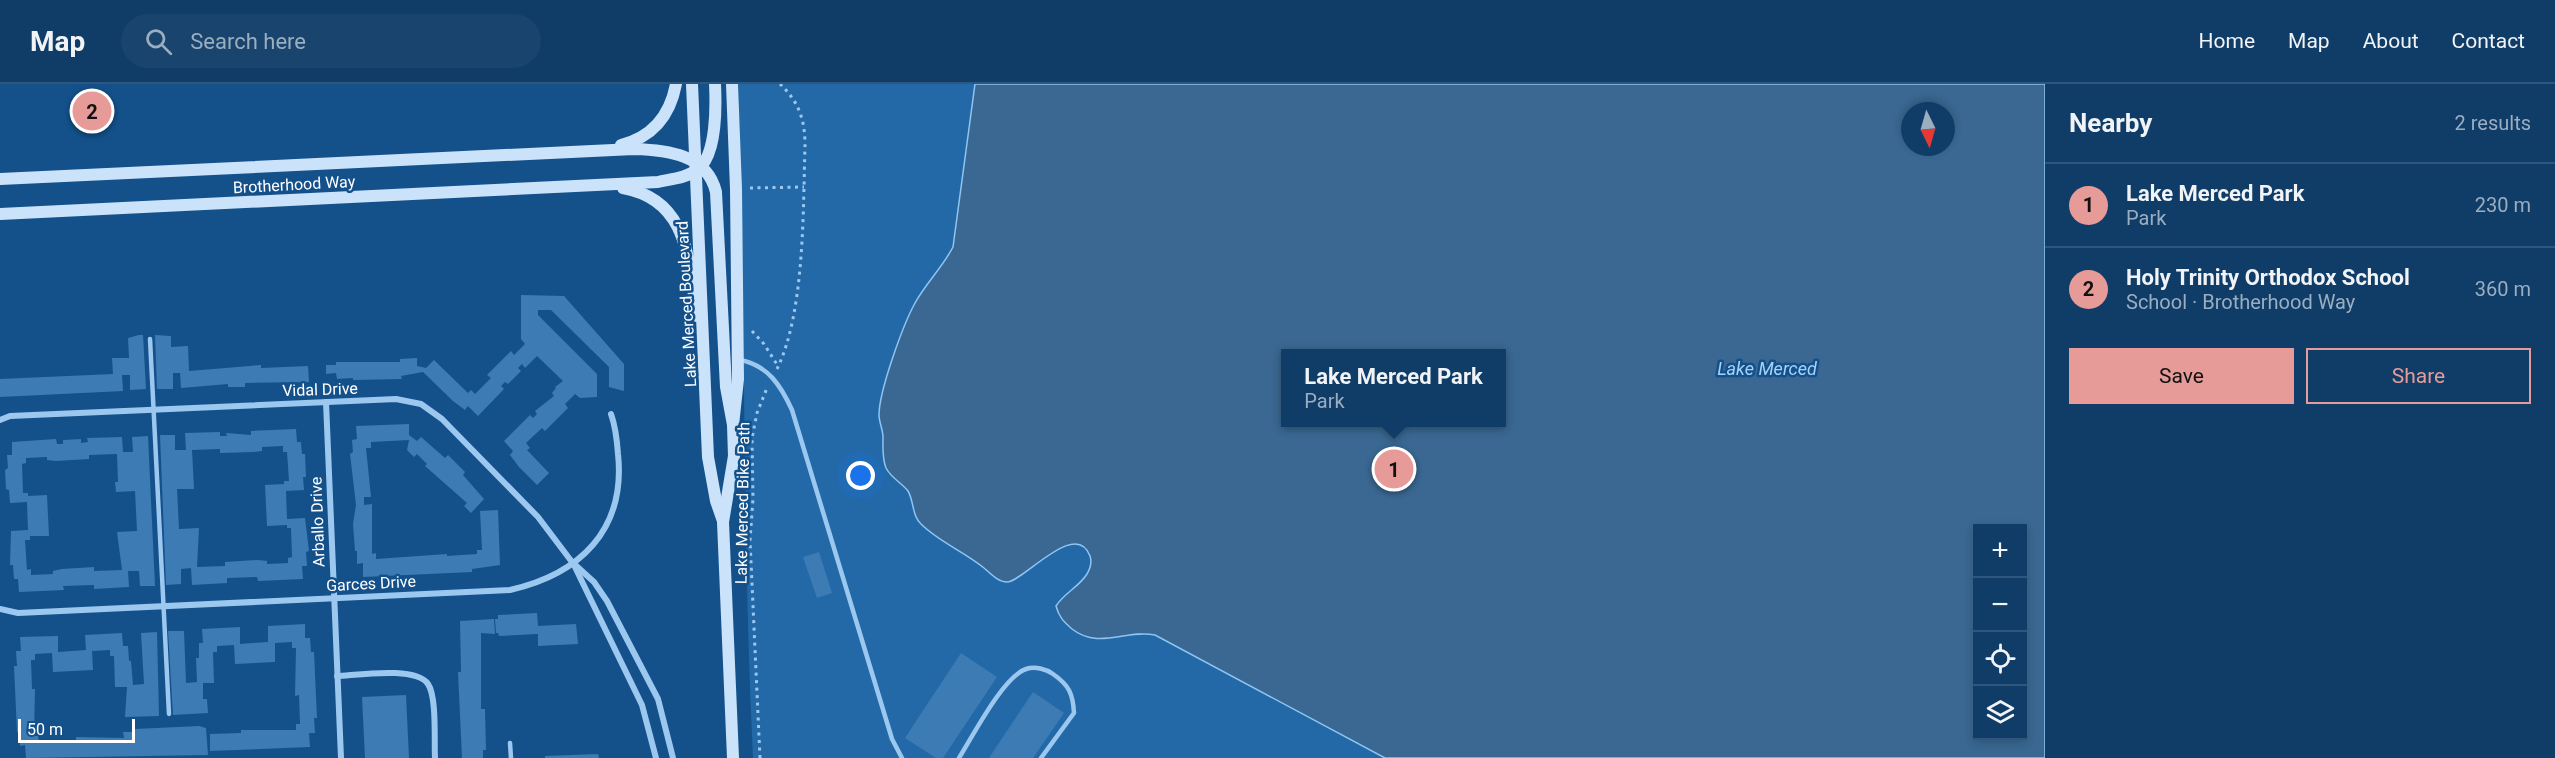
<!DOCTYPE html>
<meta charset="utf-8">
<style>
:root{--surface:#0f3d68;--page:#18446e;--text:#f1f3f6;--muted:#9baec0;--line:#2f567c;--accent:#e69b98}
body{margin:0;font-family:Roboto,sans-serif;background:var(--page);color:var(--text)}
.controls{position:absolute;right:18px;bottom:18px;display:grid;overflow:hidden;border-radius:0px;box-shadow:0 3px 9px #0003}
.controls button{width:54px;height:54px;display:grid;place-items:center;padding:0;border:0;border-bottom:2px solid var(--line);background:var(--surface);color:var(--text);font:30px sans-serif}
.compass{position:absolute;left:1901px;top:18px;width:54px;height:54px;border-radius:50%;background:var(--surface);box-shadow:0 3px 9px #0003;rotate:175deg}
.scale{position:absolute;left:18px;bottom:15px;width:117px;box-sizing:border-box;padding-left:6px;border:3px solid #fff;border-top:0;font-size:16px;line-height:21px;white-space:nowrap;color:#fff;-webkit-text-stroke:4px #14518b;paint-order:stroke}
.you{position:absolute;left:861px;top:392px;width:21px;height:21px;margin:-15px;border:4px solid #fff;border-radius:50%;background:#1a73e8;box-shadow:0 0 0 9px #1a73e833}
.badge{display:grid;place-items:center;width:39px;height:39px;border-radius:50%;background:var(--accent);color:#111;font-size:20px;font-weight:700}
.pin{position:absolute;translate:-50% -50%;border:3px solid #fff;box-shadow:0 2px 6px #0006}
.popup{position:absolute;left:1281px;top:265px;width:225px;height:78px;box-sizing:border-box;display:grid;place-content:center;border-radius:0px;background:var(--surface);filter:drop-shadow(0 2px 4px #0005);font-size:20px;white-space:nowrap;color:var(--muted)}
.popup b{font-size:22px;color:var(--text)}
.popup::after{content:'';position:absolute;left:50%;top:100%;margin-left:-12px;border:12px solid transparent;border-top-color:var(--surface)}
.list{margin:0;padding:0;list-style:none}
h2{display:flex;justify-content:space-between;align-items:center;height:78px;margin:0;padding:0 24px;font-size:26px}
h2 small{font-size:20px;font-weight:400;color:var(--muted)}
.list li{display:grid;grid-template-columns:39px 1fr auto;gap:18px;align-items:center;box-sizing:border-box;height:84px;padding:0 24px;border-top:2px solid var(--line)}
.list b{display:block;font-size:22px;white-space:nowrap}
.list p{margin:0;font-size:20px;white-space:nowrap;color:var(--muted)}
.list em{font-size:20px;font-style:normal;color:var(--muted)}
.actions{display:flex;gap:12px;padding:18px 24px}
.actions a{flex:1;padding:14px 0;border:2px solid var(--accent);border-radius:0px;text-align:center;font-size:21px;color:var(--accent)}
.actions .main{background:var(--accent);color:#111}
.icon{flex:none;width:33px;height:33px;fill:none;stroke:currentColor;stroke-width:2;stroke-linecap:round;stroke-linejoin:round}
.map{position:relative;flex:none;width:2045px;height:674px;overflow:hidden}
header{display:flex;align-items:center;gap:36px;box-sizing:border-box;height:84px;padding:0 30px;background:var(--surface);border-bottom:2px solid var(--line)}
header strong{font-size:28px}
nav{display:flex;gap:33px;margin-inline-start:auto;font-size:21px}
.search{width:420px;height:54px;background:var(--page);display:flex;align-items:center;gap:15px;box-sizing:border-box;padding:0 21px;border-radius:33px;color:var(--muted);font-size:22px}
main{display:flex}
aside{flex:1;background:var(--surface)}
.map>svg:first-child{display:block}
.green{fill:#2369a8;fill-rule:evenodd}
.water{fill:#3a6892;stroke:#8ec5f3;stroke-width:1.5;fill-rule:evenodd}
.building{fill:#3d7bb4;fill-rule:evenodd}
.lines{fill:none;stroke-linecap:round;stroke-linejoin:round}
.path{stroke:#9cc8f0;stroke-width:3;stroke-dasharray:3 4.5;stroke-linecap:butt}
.lane{stroke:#9cc8f0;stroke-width:4.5}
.street{stroke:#9cc8f0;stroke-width:6}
.secondary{stroke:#cae3fb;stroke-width:12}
.labels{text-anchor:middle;stroke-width:5;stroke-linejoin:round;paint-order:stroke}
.street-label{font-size:16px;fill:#fff;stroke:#14518b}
.water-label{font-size:18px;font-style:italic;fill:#a7d2f7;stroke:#14518b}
</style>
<header>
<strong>Map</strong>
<div class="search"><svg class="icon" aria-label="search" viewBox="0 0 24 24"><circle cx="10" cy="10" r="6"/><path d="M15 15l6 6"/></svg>Search here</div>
<nav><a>Home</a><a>Map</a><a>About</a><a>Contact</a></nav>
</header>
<main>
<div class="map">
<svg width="2045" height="674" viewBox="0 0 2045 674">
<rect width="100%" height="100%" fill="#14518b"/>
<path class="green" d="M738,0H2045V674H753C742,449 746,225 738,0ZM1910,27H1946V63H1910ZM1286,270H1502V338H1286ZM1978,444H2022V652H1978Z"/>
<path class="water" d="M975,0H2045V674H1385L1155,551C1126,545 1099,566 1072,545C1063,537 1059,533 1056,522C1064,509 1079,503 1087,490C1090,485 1092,478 1090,472C1076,434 1023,498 1007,498C998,498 990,489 984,484C965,468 939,458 921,440C912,432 914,417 908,407C902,399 891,394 886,384C882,374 883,364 883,353C883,346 879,338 879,331C879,307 903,241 915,219C926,199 942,184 953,163ZM1910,27H1946V63H1910ZM1286,270H1502V338H1286ZM1978,444H2022V652H1978Z"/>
<g class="building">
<path d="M521,211L564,212L624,280V307L609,303V283L551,226H538V231L597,290V313L580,314L575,310L565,320L568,324L545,347L542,344L526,359L530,364L527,366L549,389L537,401L519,383L510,371L513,367L504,357L530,331L533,334L537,330L535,327L554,312L552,309L556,304L555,303L563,297L537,272L525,284L522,280L518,284L521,287L508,300L505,298L501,302L504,305L478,332L468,322L465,326L453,317L423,288L401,292L402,295L353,296V294L337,295L336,289L326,290V281H336V278H400V275L417,274V282L426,284L434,276L468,309L471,306L475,310L491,294L487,291L511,267L514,271L525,260L521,255Z"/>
<path d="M139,251H143L146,305L130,306V291H122L123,307L0,313V295L113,290L112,274H129L128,254Z"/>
<path d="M155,251L171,252V263L188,262L189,287L261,281V284L308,282L309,298L245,299V303H228V300L181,304L180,289H173V305H157Z"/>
<path d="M409,340V351L417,357L421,353L445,374L448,371L465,388L463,391L484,415L471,429L464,422L467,419L425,382L427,380L417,370L414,373L407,366L409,356L371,358V364H366L371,413H364V421L372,420V470L376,469V475L447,470V472L477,470V466H482L480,427L498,426L500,481L472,485V488L363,493V479L357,480V467H355L353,440L356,421L350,370L353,368L352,356L357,355L356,342Z"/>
<path d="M296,345L297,358H301L302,370H305L306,393H303L304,406L286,407L287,435L305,434L309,467L306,468L307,482H302L303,495L258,497L257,493L227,494V499L192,501L191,484L181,485V500L166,501L160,351H175V366H186L185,349L220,348V352H227L226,349L251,351V347ZM283,362V368H287L289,397H284V400L265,401L267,442L287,441V444H291L292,473L288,474V479L267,480V477L258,476L225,478V482L197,483L199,444L179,445L177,405H194L192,366L220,365V369L253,368L262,367V363Z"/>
<path d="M148,352L155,502H140L139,487H128L129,503L94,505V501L63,502L64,506L19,508L18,495H14L13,481H10L11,447L28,446L27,418L10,419L9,406L6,405L5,386L8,384L7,371H12V358L56,355L57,360H63V356L81,355V359L88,358L87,354L122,353L123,368H133L132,353ZM117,370L118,398H115L116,408L135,407L137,447L117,448L122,486L94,487V483L62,485L53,487V490L31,491V485L27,486L25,456H30V452H49L47,411L28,412V409H23L22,380L26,379V374L47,373V376L56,377L89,375V371Z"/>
<path d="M819,468L832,509L817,514L803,473Z"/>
<path d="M537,529L538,542L576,540L578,560L538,562V550L499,552L498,549H496L495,535H498V531Z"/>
<path d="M494,535L495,550L481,549V625H485L486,666H483V674H462L458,588H461L460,537Z"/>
<path d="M305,540V554H310L311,568H314L317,634H314L315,649H309L310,663L210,667V650L241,649V646H296V640H300L299,611L295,612L296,564H292V558L275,559V578L235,580L234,561L217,562V568H213L214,599H203V615H207L208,629L173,631L168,547H184L186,599L197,598L196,574H199V559H203L202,545L240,543V560L268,558V542Z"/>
<path d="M157,548L159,632L125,633L127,603H115L114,572H110V566L92,567L93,586L53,588L52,569L35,570V576H31L32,605H35L34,652H38L39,658L76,656V653L124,654L123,648H135V645L199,642L206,644L208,671L26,674L25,661L20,662V648H17L14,582H17L16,567H21L20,553L58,552V568L86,566L85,551L122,549L123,562H128L129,577H131L133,601L144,600L141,549Z"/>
<path d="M961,569L997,593L943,674H936L905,654Z"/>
<path d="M1033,608L1064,629L1033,674H989Z"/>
<path d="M406,611L409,674H365L362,613Z"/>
<path d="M598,670L599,674H545V672Z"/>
</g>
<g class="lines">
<g class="path">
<path d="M750,104L804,103"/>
<path d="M752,247L764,260L778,282"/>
<path d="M777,285C805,228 803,125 805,61C805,36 799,18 780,0"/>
<path d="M760,674L750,456L753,415L752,354L757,329L767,304"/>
</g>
<g class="lane">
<path d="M150,255L169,630"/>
<path d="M740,276C768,281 781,302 792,326L892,655L902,674"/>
<path d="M510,659L511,674"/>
<path d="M959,674C973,652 1003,593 1026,585C1035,582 1046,585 1053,590C1069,601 1073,610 1074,629L1041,674"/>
</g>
<g class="street">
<path d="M326,318L341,674"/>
<path d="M0,336L10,332L396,315L421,320L442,335L538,433L572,478L594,498L607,517L658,615L673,674"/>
<path d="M574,481L642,621L656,674"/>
<path d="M0,525L18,529L510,506C580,490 626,446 618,370C617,356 616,344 611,330"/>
<path d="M337,592C358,591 416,582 428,600C437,613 434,657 435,674"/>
</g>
<g class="secondary">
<path d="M692,0L708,373L716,417L723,437"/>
<path d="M732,0L736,105L738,295L733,341L734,372L723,438L733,674"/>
<path d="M621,61C653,53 670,32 676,0"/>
<path d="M0,95L634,65C666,66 707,70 716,108L726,303L733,341"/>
<path d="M623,104C690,116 688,178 697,232"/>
<path d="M0,130L658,98C671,95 687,94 698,85C717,71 716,21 715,0"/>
</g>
</g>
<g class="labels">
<g class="street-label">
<text transform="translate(294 100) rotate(-3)" y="6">Brotherhood Way</text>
<text transform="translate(686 220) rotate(-93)" y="6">Lake Merced Boulevard</text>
<text transform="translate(320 305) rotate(-2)" y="6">Vidal Drive</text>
<text transform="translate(742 419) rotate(-89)" y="6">Lake Merced Bike Path</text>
<text transform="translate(317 438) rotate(-92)" y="6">Arballo Drive</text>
<text transform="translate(371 499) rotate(-3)" y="6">Garces Drive</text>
</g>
<g class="water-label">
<text x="1767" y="291">Lake Merced</text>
</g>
</g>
</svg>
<div class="controls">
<button>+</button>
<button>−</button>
<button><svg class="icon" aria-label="locate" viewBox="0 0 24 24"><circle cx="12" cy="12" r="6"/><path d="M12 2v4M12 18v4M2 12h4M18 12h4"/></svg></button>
<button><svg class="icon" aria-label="layers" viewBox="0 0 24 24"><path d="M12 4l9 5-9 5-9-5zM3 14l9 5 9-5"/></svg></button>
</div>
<svg class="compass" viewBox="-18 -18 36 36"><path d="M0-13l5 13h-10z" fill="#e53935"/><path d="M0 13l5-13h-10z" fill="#9baec0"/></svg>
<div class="scale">50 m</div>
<div class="you"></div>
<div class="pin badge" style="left:1394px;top:385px">1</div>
<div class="popup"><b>Lake Merced Park</b>Park</div>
<div class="pin badge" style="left:92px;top:27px">2</div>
</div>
<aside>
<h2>Nearby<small>2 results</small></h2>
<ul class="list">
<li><span class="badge">1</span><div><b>Lake Merced Park</b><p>Park</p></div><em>230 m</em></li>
<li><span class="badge">2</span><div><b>Holy Trinity Orthodox School</b><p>School · Brotherhood Way</p></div><em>360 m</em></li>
</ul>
<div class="actions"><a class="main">Save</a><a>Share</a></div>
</aside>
</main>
